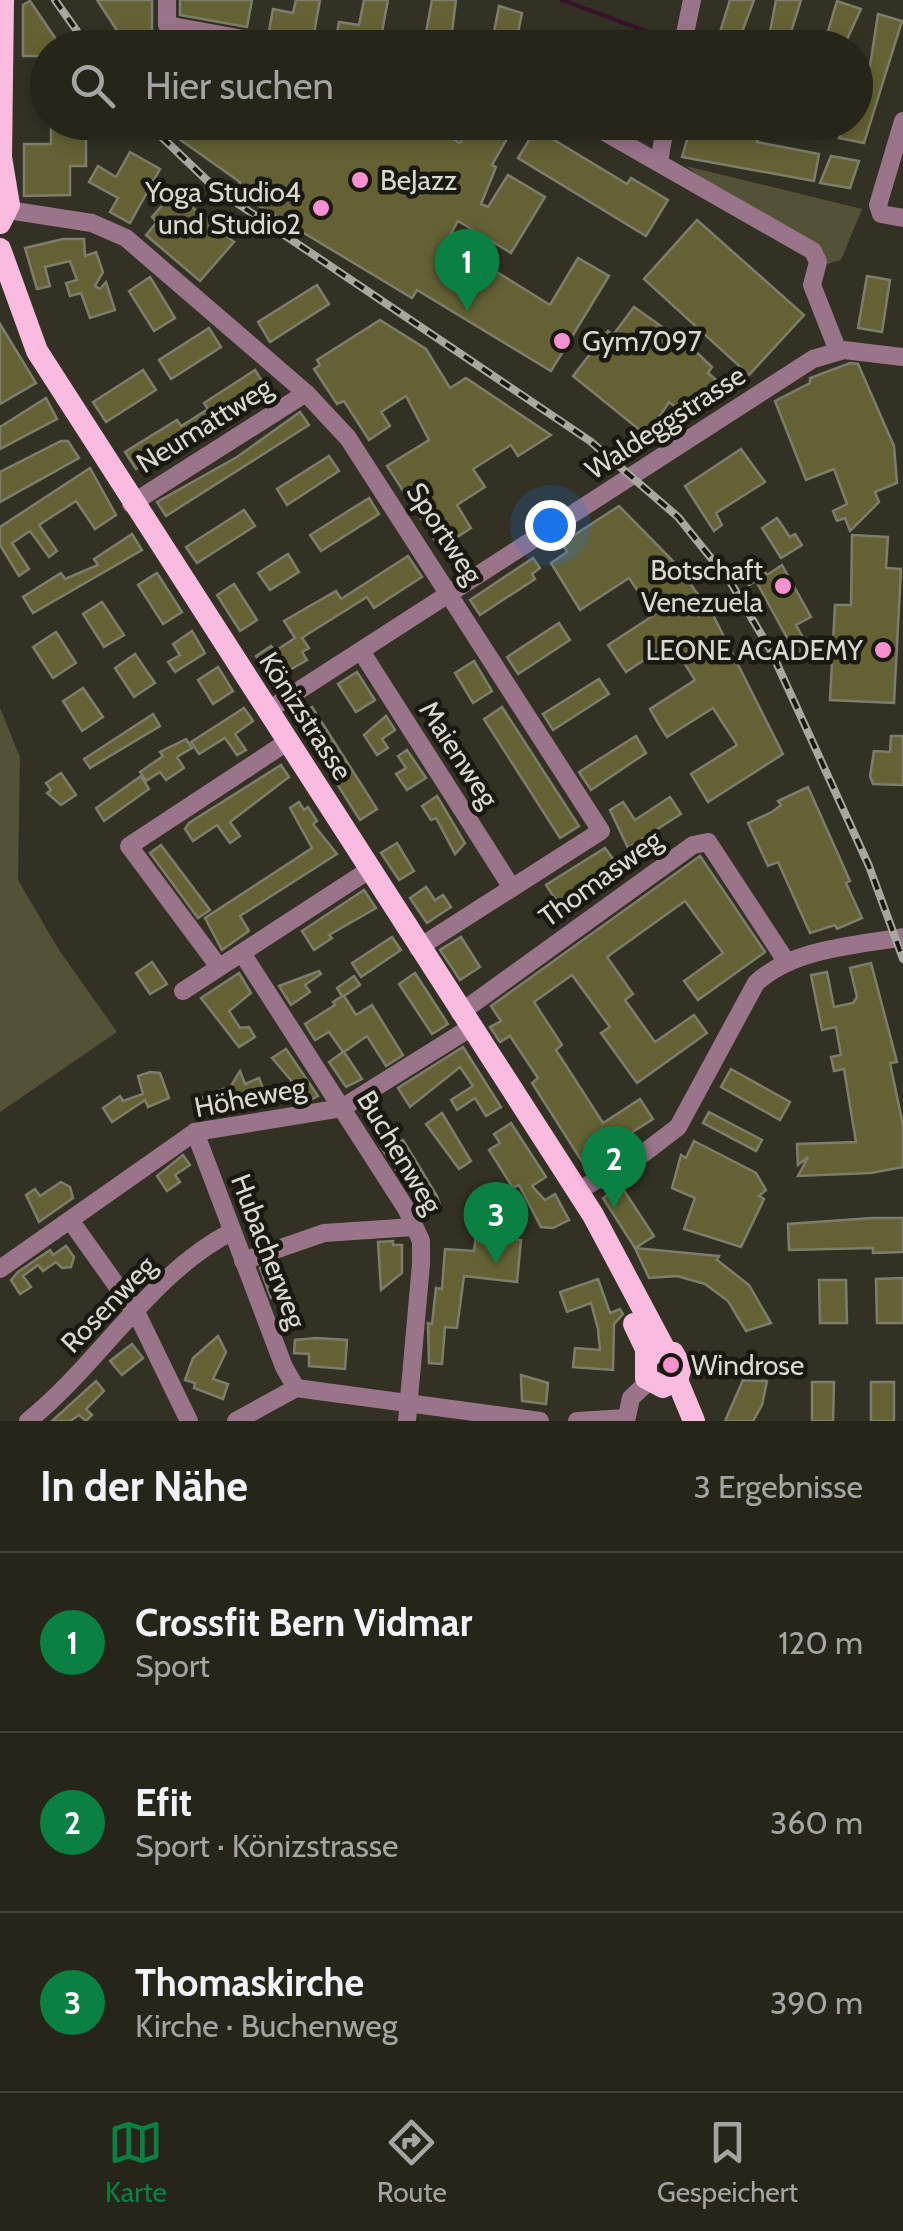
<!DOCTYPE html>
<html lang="de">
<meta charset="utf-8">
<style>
:root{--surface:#26251a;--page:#323127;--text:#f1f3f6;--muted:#a4a5a2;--line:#424239;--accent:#0b8043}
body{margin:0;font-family:Cabin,sans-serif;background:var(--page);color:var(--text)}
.you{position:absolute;left:550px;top:525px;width:35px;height:35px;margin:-25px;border:8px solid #fff;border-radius:50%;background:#1a73e8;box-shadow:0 0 0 15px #1a73e833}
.badge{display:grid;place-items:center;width:65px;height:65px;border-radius:50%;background:var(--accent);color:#fff;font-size:32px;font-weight:700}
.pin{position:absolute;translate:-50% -82px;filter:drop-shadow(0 2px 5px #0008)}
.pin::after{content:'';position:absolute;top:52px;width:35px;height:30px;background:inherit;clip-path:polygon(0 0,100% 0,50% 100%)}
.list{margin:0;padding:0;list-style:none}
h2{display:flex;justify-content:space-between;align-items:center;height:130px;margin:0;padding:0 40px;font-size:42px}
h2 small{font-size:32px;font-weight:400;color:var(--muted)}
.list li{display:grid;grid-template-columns:65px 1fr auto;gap:30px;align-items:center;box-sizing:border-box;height:180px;padding:0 40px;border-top:2px solid var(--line)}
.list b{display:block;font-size:38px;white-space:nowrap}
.list p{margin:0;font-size:32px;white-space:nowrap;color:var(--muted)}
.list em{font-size:32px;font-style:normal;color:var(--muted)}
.icon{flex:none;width:55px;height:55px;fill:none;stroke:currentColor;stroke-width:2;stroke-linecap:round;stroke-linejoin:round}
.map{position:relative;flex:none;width:903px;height:1421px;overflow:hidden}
.search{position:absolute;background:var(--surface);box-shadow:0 5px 15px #0003;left:30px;right:30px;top:30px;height:110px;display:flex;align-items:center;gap:25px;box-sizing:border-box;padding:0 35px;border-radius:55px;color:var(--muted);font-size:38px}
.sheet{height:670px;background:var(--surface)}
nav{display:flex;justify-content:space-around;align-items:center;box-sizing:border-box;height:140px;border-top:2px solid var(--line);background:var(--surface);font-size:28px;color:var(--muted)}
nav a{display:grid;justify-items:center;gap:5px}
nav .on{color:var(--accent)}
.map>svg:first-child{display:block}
.green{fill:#545236}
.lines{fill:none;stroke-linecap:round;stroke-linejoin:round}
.stream{stroke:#361229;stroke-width:4}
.building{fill:#646234;stroke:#7d7d6c;stroke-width:2.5}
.minor{stroke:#9a7489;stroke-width:18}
.major{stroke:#fabbe0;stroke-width:22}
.rail-casing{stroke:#a9a89e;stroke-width:8}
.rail{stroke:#191912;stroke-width:4;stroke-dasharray:11;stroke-linecap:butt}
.poi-dot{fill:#f690cf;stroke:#191912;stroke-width:4}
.labels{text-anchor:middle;stroke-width:9;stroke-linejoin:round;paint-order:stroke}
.poi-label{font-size:28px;fill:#d9d9d0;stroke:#191912;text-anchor:start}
.street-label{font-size:28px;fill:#d9d9d0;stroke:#191912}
</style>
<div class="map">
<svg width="903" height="1421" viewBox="0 0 903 1421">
<rect width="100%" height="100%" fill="#323123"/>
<g class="green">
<path d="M686,166L862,209L841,260L820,266Z"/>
<path d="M0,708L20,757L18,880L59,950L117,1032L0,1112Z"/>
</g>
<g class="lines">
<path class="stream" d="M562,0L651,33"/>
</g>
<g class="building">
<path d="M97,0H152V39L120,35Z"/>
<path d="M180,0H252L247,27L180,15Z"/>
<path d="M296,0H320L313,39L269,31L273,9L293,13Z"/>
<path d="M364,0H388L379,48L335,44L339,22L359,25Z"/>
<path d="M432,0H456L450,48H402L404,34L425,38Z"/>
<path d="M730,0H754L736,48H715Z"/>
<path d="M776,0H801L786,48H767Z"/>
<path d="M30,1L62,48H48V56H23V5Z"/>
<path d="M837,1L861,9L843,48H823Z"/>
<path d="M499,6L522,13L515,48H491Z"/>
<path d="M878,14L902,21L864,143L839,138L845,122H856V100L870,66Z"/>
<path d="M51,122H86V166H70V195L24,196V144H51Z"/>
<path d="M155,122H445L440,131L460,143L466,132L483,137L490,126L508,137L492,165L496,167L481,204L488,207L508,175L545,197L511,253L458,221L447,241L550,305L578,258L609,276L551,371L417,290L412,298L234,191L240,182Z"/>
<path d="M718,122H763L757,142L819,154L814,181L682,157L690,130L716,134Z"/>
<path d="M536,129L627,184L631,178L668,200L646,236L518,158Z"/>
<path d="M130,152L160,169L130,223L110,212L118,198L89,182L98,166L116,177Z"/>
<path d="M831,156L859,161L850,188L820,183Z"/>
<path d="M174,192L234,242L200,281L146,235L157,222L152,217Z"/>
<path d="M697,220L804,315L749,375L644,279Z"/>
<path d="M63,239H84L85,256L96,252L103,272L95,286L100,289L106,282L115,310L90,318L81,293L70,296L66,283L77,280L70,261L45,267L50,286L37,289L25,248Z"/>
<path d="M867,276L890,280L882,332L858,328Z"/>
<path d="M150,277L175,318L154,331L129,291Z"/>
<path d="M317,285L329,304L270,342L258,322Z"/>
<path d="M634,307L692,348L712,367L708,373L715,379L687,416L669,402L647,436L573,376L608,331L613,335Z"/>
<path d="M380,320L426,349L450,388L466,378L551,435L518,456L511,445L473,469L485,487L457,505L471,528L440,548L387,466L429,440L406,396L381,412L390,426L369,440L344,401L337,404L314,369L320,365L317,360Z"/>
<path d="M0,324L36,383L0,404Z"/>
<path d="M209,328L221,347L171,379L159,360Z"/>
<path d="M850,363L858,364L894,446L897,483L875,492L879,502L850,531L845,518L837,521L833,511L847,504L834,469L806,480L775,401L810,383V378Z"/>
<path d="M143,370L156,390L106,422L93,402Z"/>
<path d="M255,370L265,386L136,469L125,452L177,420L181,426L194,418L208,409L204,403Z"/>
<path d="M46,398L57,419L0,449V427Z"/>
<path d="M300,412L309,425L166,516L157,502L237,457Z"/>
<path d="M61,441H68L79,458L0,502V472Z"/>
<path d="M741,449L765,482L716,513L722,525L714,531L685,486Z"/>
<path d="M329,456L339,471L287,505L277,489Z"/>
<path d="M90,468L116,515L95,529L76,501L39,525L57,551L49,557L30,531L12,543L29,569L19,576L0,545V527Z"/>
<path d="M369,498L379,514L321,551L310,535Z"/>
<path d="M619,506L675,563L713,615L783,754L708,802L691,774L737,745L713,708L667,737L658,723L650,709L695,680L671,642L626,672L608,645L654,615L629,578L580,610L551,563L567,552L562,543Z"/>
<path d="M244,510L255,526L197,563L186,547Z"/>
<path d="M777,518L790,537L795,534L802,545L781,558L762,528Z"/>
<path d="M132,534L142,550L33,613L23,597L61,573L65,579L98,565L94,559Z"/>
<path d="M852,535L888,537L886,568L901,569L894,703L830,700L835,605H851Z"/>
<path d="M288,554L299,572L270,590L258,573Z"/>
<path d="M408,556L422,577L374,608L367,597L308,634L302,638L309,648L302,652L307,660L272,680L256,656L271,646L275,651L295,638L284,621L336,591L341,599Z"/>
<path d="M533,558L540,568L532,574L535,579L480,615L470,600Z"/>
<path d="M758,561L767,575L782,565L811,617L796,625L811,652L805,655L798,658L756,581L749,585L739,569Z"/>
<path d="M157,573L182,612L163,624L138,585Z"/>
<path d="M234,584L257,620L240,631L217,595Z"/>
<path d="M102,602L124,635L104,647L83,614Z"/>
<path d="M559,623L570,640L518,674L507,657Z"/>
<path d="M192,631L205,653L175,672L168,662L180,655L173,644Z"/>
<path d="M56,632L76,663L53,678L33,647Z"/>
<path d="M135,654L155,683L134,697L115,668Z"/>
<path d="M474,661L492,691L473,703L455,673Z"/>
<path d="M218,667L233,691L213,704L198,680Z"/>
<path d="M357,672L375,700L356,712L338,684Z"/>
<path d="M599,679L609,694L553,730L543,714Z"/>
<path d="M83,688L103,717L82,731L63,701Z"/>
<path d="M312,707L377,809L360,820L295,718Z"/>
<path d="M502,707L579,826L560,838L484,719Z"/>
<path d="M244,708L253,721L235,734L246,750L237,755L225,738L199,754L191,742Z"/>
<path d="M153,714L160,726L90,768L84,759Z"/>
<path d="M386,716L395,730L382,739L388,748L377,755L364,735Z"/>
<path d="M636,736L646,753L591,790L579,772Z"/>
<path d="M891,736H903V785L873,784L870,776L874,751L890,752Z"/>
<path d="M186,739L192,748L177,757L184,768L166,780L160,772L146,781L140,772L163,756L160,752Z"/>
<path d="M407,750L426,778L407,790L396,774L406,768L398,756Z"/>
<path d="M281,765L289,777L230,822L240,836L230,843L217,825L193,841L185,829L189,823Z"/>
<path d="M61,773L76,795L61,805L47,793L51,790L46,783Z"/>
<path d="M141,776L149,789L104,821L96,808Z"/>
<path d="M808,787L850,881L846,883L862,918L837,929L835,925L810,933L778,862L768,866L748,823L772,812L781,805L778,801Z"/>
<path d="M437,796L465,843L455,854L436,818L431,820L422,806Z"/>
<path d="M670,797L681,814L628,848L610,810L623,802L635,820Z"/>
<path d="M299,802L304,810L308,807L317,821L313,824L337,854L240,916L249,931L222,950L205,918L312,848L290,808Z"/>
<path d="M397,843L414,871L399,880L381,853Z"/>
<path d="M161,845L210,910L198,918L150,853Z"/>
<path d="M605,848L616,863L559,905L546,885Z"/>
<path d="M700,856L765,952L698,1000L684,981L723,953L685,901L607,957L633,994L625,1000L655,1042L694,1015L707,1033L637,1083L601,1033L610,1027L572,975L534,1002L562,1045L556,1050L603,1123L640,1099L653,1119L583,1163L532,1083L538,1078L510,1036L500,1042L490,1027L501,1021L491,1006Z"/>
<path d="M426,887L435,900L443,895L451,907L427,923L410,898Z"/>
<path d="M364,890L376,908L329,935L332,938L314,950L302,931Z"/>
<path d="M392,937L401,950L361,977L352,963Z"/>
<path d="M461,937L480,967L460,980L440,950Z"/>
<path d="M152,962L167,984L150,994L136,973Z"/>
<path d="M871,963L897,1062L890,1063L903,1125V1167L871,1173L798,1176L808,1157L798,1165L797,1144L856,1142L844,1069L834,1071L831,1057L841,1055L836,1027L822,1030L811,975L827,972L834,1007L853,1003L857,997L850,968Z"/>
<path d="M319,971L321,974L305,985L310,992L291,1005L279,986Z"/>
<path d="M239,973L251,993L229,1011L240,1028L249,1027L255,1037L239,1047L201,998Z"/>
<path d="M415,973L448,1024L432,1034L399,984Z"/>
<path d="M354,976L360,985L344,996L356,1015L372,1005L403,1055L386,1066L367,1036L344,1052L362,1079L346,1087L329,1062L343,1052L329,1032L315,1040L305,1024L335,1005L333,1002L342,996L337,988Z"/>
<path d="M463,1047L501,1107L486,1116L475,1098L457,1110L451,1100L473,1086L460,1067L410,1107L398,1088Z"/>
<path d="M286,1049L318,1096L310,1100L305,1096L299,1100L292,1089L296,1086L272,1058Z"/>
<path d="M731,1069L790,1102L780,1120L721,1087Z"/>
<path d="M240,1071L245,1084L259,1078L269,1104L223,1114L219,1104L204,1111L199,1099L231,1086Z"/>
<path d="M150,1072L160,1073L169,1098L148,1107L145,1100L112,1122L103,1108L120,1096L123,1101L143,1094L138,1076Z"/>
<path d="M709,1112L762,1140L756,1151L703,1123Z"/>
<path d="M442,1113L471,1161L459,1169L426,1124Z"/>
<path d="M511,1123L546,1177L532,1186L545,1200L555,1194L569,1220L553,1228L541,1227L519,1185L513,1188L489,1150L500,1143L494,1134Z"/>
<path d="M403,1140L437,1196L441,1208L431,1211L424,1190L413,1194L382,1149Z"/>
<path d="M694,1141L756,1173L766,1190L759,1196L764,1199L741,1247L684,1229L695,1198L672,1188L681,1155L686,1158Z"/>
<path d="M183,1155L190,1165L175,1175L180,1182L167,1191L157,1176Z"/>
<path d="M61,1182L70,1187L73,1198L39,1222L26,1195L35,1189L40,1196Z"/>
<path d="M621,1186L654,1236L635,1248L603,1198Z"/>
<path d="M872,1218H903V1252L873,1253V1248L789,1250L788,1224Z"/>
<path d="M476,1235L521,1240L517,1282L464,1276L457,1328L445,1327L442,1364L429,1363L428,1323L432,1324L436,1288L442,1289L445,1249L474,1251Z"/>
<path d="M393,1241V1245H402V1273L381,1290L378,1242Z"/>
<path d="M66,1246L74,1257L71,1267L62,1268L56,1262L43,1271L38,1265L23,1276L31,1287L20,1294L11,1280L18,1272L50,1250L53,1255Z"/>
<path d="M635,1248L719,1256L717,1260L749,1285L771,1323L746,1331L728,1301L705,1284L677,1276L649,1278Z"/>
<path d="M271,1264L278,1266L288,1294L271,1298L260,1268Z"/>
<path d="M903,1278V1323H877L876,1279Z"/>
<path d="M598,1279L610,1313L620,1309L623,1314L614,1324L613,1370L573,1367L575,1348L600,1350L598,1329L591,1303L567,1312L560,1292Z"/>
<path d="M819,1280H846L847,1323H820Z"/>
<path d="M218,1336L226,1352L213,1379L228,1384L223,1399L194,1388L195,1383L185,1380L193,1358Z"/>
<path d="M316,1338L347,1340L345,1369L309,1366V1354L294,1353L295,1340Z"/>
<path d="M132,1344L143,1358L122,1375L110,1361Z"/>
<path d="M521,1375L548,1383L546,1404L522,1401Z"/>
<path d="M743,1380L767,1381L762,1405L753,1421H725Z"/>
<path d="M96,1381L104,1391L86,1409L92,1415L86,1421L79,1415L70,1421H52Z"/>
<path d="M812,1382H834L833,1421H812Z"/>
<rect x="871" y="1382" width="23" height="39"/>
</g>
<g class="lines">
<g class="minor">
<path d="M167,0V25L291,48"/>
<path d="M682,48L692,0"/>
<path d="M903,121L878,205L881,214L903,218"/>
<path d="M587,122L813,251L818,262L812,285L838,351"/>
<path d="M659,162L666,122"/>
<path d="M8,210L92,223L126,238L306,393L348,438L601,831L418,948"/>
<path d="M131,504L306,393"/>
<path d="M361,651L512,888"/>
<path d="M267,711L813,359L844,350L903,357"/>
<path d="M242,953L407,1210L421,1241V1264L407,1421"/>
<path d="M219,967L129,846L287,742"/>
<path d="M183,991L369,870"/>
<path d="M460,1013L693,845L708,842L786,961"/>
<path d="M195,1132L284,1367L296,1388"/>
<path d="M576,1192L644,1153L678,1127L756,983C794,948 853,946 903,937"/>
<path d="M70,1220L137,1314L189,1421"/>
<path d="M243,1261L324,1233L414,1227"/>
<path d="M0,1269L195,1132L342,1108L470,1028"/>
<path d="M28,1421C99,1364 150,1274 231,1232"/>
<path d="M236,1421L296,1388L540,1421"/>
<path d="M577,1421L626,1418"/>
<path d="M626,1421L631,1398L649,1381"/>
</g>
<g class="major">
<path d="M0,223L9,205L1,157L3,0"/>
<path d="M0,249L37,351L593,1215L665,1350"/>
<path d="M634,1324L646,1349V1378L663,1387L677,1380L681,1367L673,1353L657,1351L647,1358"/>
<path d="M677,1380L694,1421"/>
</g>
<defs>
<g id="rail">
<path d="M55,0L89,48"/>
<path d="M146,122L216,189L590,441L678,517L731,583L771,651L869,866L903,959"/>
</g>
</defs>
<use href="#rail" class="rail-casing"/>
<use href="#rail" class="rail"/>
</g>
<g class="poi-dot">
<circle cx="360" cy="180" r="10"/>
<circle cx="321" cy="208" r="10"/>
<circle cx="562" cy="341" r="10"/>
<circle cx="783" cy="586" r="10"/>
<circle cx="883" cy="650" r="10"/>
<circle cx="671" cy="1365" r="10"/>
</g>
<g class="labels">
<g class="poi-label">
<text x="380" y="190">BeJazz</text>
<text x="301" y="202" text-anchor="end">Yoga Studio4<tspan x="301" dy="32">und Studio2</tspan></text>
<text x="582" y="351">Gym7097</text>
<text x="763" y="580" text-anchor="end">Botschaft<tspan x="763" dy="32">Venezuela</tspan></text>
<text x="863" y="660" text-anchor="end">LEONE ACADEMY</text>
<text x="691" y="1375">Windrose</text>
</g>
<g class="street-label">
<text transform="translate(665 422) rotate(-33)" y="10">Waldeggstrasse</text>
<text transform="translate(204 425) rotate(-32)" y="10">Neumattweg</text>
<text transform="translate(445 533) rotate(57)" y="10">Sportweg</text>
<text transform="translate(306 716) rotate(57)" y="10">Könizstrasse</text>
<text transform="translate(459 754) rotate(57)" y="10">Maienweg</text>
<text transform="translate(600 878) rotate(-36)" y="10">Thomasweg</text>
<text transform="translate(250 1097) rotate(-11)" y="10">Höheweg</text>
<text transform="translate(400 1152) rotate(59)" y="10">Buchenweg</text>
<text transform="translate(269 1251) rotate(69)" y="10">Hubacherweg</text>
<text transform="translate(108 1304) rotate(-46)" y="10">Rosenweg</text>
</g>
</g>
</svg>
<div class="you"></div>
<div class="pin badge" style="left:467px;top:311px">1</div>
<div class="pin badge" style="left:614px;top:1208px">2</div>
<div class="pin badge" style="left:496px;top:1264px">3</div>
<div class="search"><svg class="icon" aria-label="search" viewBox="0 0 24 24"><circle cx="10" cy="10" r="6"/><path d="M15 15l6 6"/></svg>Hier suchen</div>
</div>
<section class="sheet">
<h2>In der Nähe<small>3 Ergebnisse</small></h2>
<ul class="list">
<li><span class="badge">1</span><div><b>Crossfit Bern Vidmar</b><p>Sport</p></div><em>120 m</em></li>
<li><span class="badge">2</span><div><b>Efit</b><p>Sport · Könizstrasse</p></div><em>360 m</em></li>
<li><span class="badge">3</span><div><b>Thomaskirche</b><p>Kirche · Buchenweg</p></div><em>390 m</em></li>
</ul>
</section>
<nav>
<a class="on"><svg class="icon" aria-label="map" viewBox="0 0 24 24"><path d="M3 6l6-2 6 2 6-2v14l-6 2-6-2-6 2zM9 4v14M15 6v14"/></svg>Karte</a>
<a><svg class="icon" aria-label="directions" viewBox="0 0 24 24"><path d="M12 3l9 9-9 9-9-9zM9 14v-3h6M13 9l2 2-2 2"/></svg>Route</a>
<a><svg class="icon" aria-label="saved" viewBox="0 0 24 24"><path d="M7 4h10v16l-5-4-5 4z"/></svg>Gespeichert</a>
</nav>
